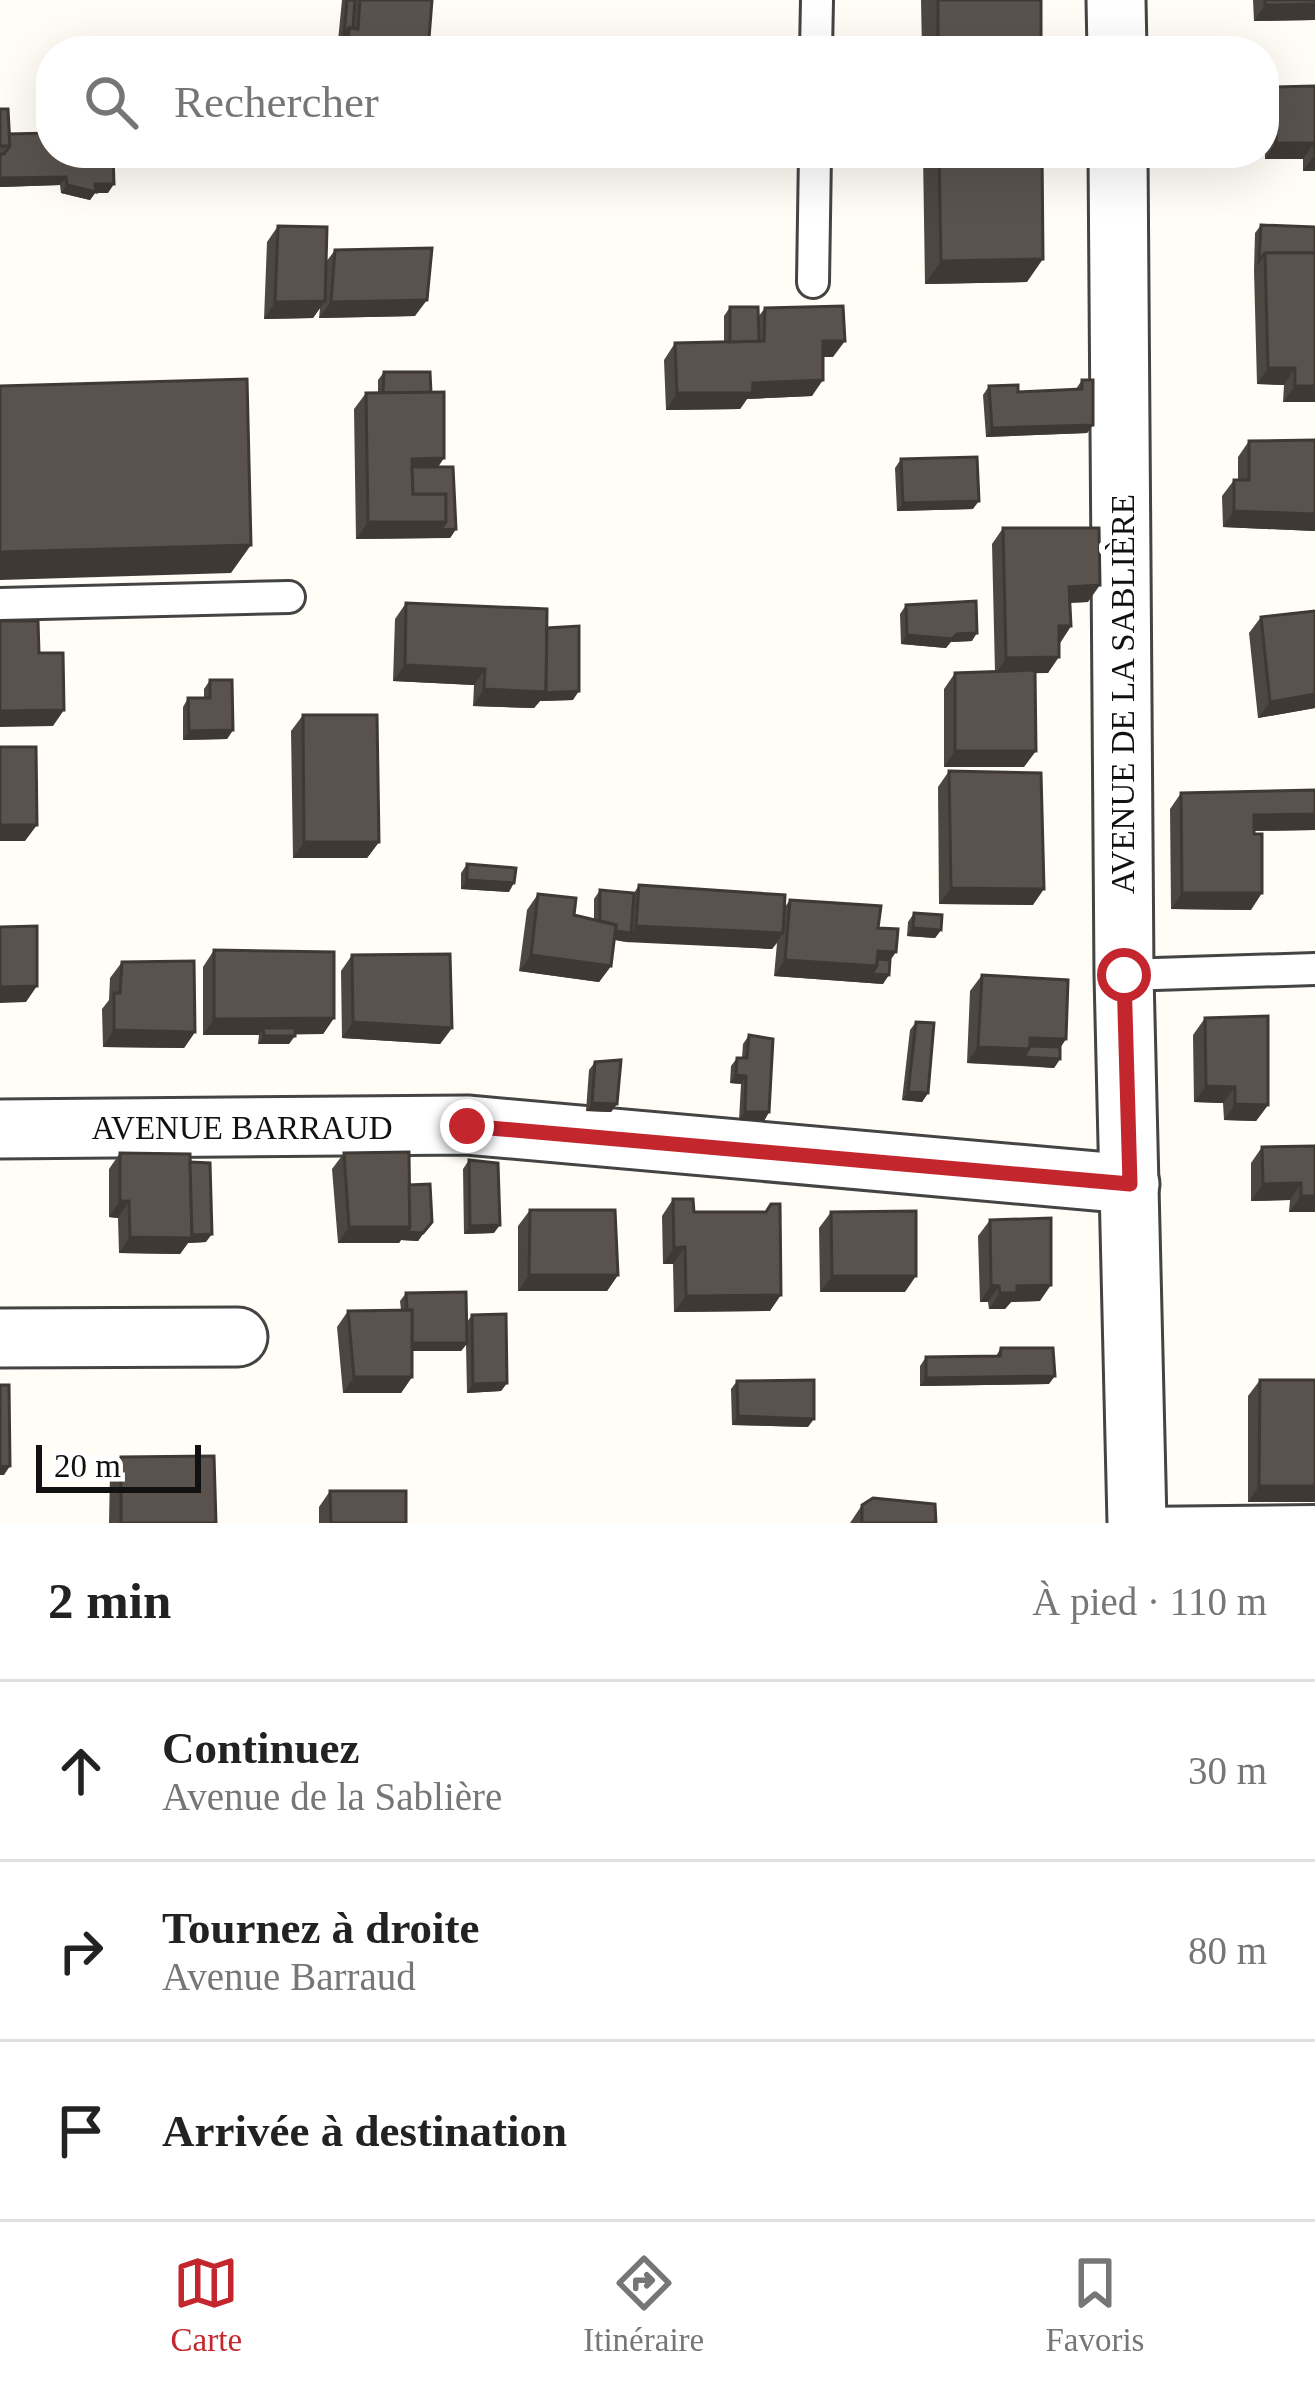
<!DOCTYPE html>
<html lang="fr">
<meta charset="utf-8">
<style>
:root{--surface:#fff;--page:#f6f6f6;--text:#222;--muted:#767676;--line:#e0e0e0;--accent:#c4262e}
body{margin:0;font-family:"Times New Roman",serif;background:var(--page);color:var(--text)}
.scale{position:absolute;left:36px;bottom:30px;width:165px;box-sizing:border-box;padding-left:12px;border:6px solid #111;border-top:0;font-size:33px;line-height:42px;white-space:nowrap;color:#111;-webkit-text-stroke:9px #fff;paint-order:stroke}
.stop{position:absolute;width:36px;height:36px;margin:-27px;border:9px solid #c4262e;border-radius:50%;background:#fff}
.stop.end{background:#c4262e;border-color:#fff;box-shadow:0 3px 12px #0008}
.list{margin:0;padding:0;list-style:none}
h2{display:flex;justify-content:space-between;align-items:center;height:156px;margin:0;padding:0 48px;font-size:51px}
h2 small{font-size:39px;font-weight:400;color:var(--muted)}
.list li{display:grid;grid-template-columns:78px 1fr auto;gap:36px;align-items:center;box-sizing:border-box;height:180px;padding:0 48px;border-top:3px solid var(--line)}
.list b{display:block;font-size:45px;white-space:nowrap}
.list p{margin:0;font-size:39px;white-space:nowrap;color:var(--muted)}
.list em{font-size:39px;font-style:normal;color:var(--muted)}
.icon{flex:none;width:66px;height:66px;fill:none;stroke:currentColor;stroke-width:2;stroke-linecap:round;stroke-linejoin:round}
.map{position:relative;flex:none;width:1315px;height:1523px;overflow:hidden}
.search{position:absolute;background:var(--surface);box-shadow:0 12px 48px #0002;left:36px;right:36px;top:36px;height:132px;display:flex;align-items:center;gap:30px;box-sizing:border-box;padding:0 42px;border-radius:48px;color:var(--muted);font-size:45px}
.sheet{height:696px;background:var(--surface)}
nav{display:flex;justify-content:space-around;align-items:center;box-sizing:border-box;height:168px;border-top:3px solid var(--line);background:var(--surface);font-size:33px;color:var(--muted)}
nav a{display:grid;justify-items:center;gap:6px}
nav .on{color:var(--accent)}
.map>svg:first-child{display:block}
.lines{fill:none;stroke-linecap:round;stroke-linejoin:round}
.service-casing{stroke:#444;stroke-width:36}
.minor-casing{stroke:#444;stroke-width:63}
.service{stroke:#fff;stroke-width:30}
.minor{stroke:#fff;stroke-width:57}
.wall{fill:#4d4742}
.shaded-wall{fill:#3f3936}
.building{fill:#5a524d;stroke:#3f3936;stroke-width:3}
.route{stroke:#c4262e;stroke-width:15}
.labels{text-anchor:middle;stroke-width:12;stroke-linejoin:round;paint-order:stroke}
.street-label{font-size:33px;fill:#111;stroke:#fff}
</style>
<div class="map">
<svg width="1315" height="1523" viewBox="0 0 1315 1523">
<rect width="100%" height="100%" fill="#fffdf5"/>
<g class="lines">
<defs>
<g id="service">
<path d="M816,51L817,0"/>
<path d="M813,282L815,153"/>
<path d="M0,604L289,597"/>
<path d="M1124,975L1315,969"/>
<path d="M1137,1523L1315,1521"/>
</g>
<g id="minor">
<path d="M1116,0L1117,51"/>
<path d="M1118,153L1124,975L1137,1523"/>
<path d="M0,1129L467,1125L1130,1184"/>
<path d="M0,1338L238,1337"/>
</g>
</defs>
<use href="#service" class="service-casing"/>
<use href="#minor" class="minor-casing"/>
<use href="#service" class="service"/>
<use href="#minor" class="minor"/>
</g>
<g class="wall">
<path d="M342,0H432L428,51H337Z"/>
<path d="M921,0H1041V51H922Z"/>
<path d="M1253,0H1315V20L1254,21Z"/>
<path d="M1315,86V171H1303V159H1265L1264,103L1276,87Z"/>
<path d="M0,109L9,134L66,156L108,193H95L90,200L61,193L60,185L0,187Z"/>
<path d="M923,153H1042L1027,282L925,284Z"/>
<path d="M1261,225L1315,227V402H1283L1284,385L1257,384L1254,270L1255,233Z"/>
<path d="M278,226L326,262L335,250L415,316L319,318L320,308L313,318L264,319L267,242Z"/>
<path d="M730,307L758,317L765,308L833,357H823L812,396L747,399L740,409L666,410L664,360L675,343L724,342V316Z"/>
<path d="M384,372L438,467L456,529L450,538L356,539L354,409L366,393H378V380Z"/>
<path d="M1082,380L1093,425L1087,433L986,437L983,395L989,386L1018,392L1076,389Z"/>
<path d="M1315,440V531L1223,527L1222,496L1234,480H1238V457L1249,441Z"/>
<path d="M901,459L973,509L897,511L895,468Z"/>
<path d="M1003,528L1088,602L1070,603L1071,626L1060,643L1048,673H1035L1024,767H944V689L955,673L995,672L992,544Z"/>
<path d="M406,603L547,628L573,700L540,701L534,708L473,706L474,685L393,681L395,619Z"/>
<path d="M906,605L972,641L951,642L946,648L901,644L900,614Z"/>
<path d="M1315,611V708L1258,718L1249,633L1261,617Z"/>
<path d="M210,680L233,730L227,739L183,740V707L188,698H204V689Z"/>
<path d="M303,715L379,842L367,858H293L291,731Z"/>
<path d="M949,771L1033,905L939,904L938,787Z"/>
<path d="M1315,790V830L1254,831L1251,910L1171,909L1170,809L1181,793Z"/>
<path d="M467,864L509,892L461,889V873Z"/>
<path d="M639,885L784,908L790,900L878,928L896,952L890,960L883,984L774,976L777,943L772,949L614,940L611,966L599,982L519,971L527,910L538,894L574,915L594,920V899L600,890L634,893Z"/>
<path d="M914,913L941,930L935,938L907,936L908,922Z"/>
<path d="M214,950L334,1018L323,1034H295L289,1044H258L259,1035H203V967Z"/>
<path d="M352,955L452,1028L440,1044L342,1038L341,971Z"/>
<path d="M122,962L195,1032L184,1048L103,1047L102,1009L109,1000L110,978Z"/>
<path d="M982,975L1066,1039L1060,1047V1059L1054,1068L967,1063L970,991Z"/>
<path d="M1205,1018L1268,1105L1256,1121L1224,1120L1223,1103L1194,1102L1193,1035Z"/>
<path d="M916,1022L928,1093L922,1102L902,1100L910,1030Z"/>
<path d="M749,1035L769,1112L764,1121L739,1120L741,1084L730,1083L731,1066L737,1058H742L743,1044Z"/>
<path d="M595,1062L617,1104L611,1112L586,1111L589,1070Z"/>
<path d="M1315,1146V1212H1289L1290,1200L1251,1201V1163L1262,1147Z"/>
<path d="M120,1153L190,1162L206,1242L188,1243L180,1254L119,1253L118,1218L109,1217V1169Z"/>
<path d="M344,1153L409,1185L432,1222L418,1241L401,1240L399,1243H338L332,1169Z"/>
<path d="M469,1160L494,1233L464,1234L463,1169Z"/>
<path d="M673,1199L694,1212H765L770,1311L674,1312L673,1264H663L662,1216Z"/>
<path d="M530,1210L618,1275L607,1291H518V1226Z"/>
<path d="M831,1212L905,1292H820L819,1228Z"/>
<path d="M990,1220L1040,1301L1011,1302L1005,1309H989L988,1302H980L978,1236Z"/>
<path d="M406,1293L467,1322L472,1315L507,1383L501,1391L467,1393L466,1345L461,1351H412V1377L401,1393H343L337,1327L348,1311L401,1310L400,1301Z"/>
<path d="M1001,1348L1049,1384L920,1386V1366L926,1357L996,1356Z"/>
<path d="M1260,1380H1315V1502H1248V1396Z"/>
<path d="M737,1381L808,1427L732,1425L731,1389Z"/>
<path d="M121,1457L216,1523H109L110,1473Z"/>
<path d="M330,1491L406,1523H319V1507Z"/>
<path d="M862,1505L936,1523H850Z"/>
</g>
<g class="shaded-wall">
<path d="M1315,4V20L1254,21L1265,5Z"/>
<path d="M1276,143H1314L1303,159H1265Z"/>
<path d="M334,153H419L408,168L328,163Z"/>
<path d="M1315,154V171H1303Z"/>
<path d="M66,177L60,185L0,187V178Z"/>
<path d="M114,184L108,193H95L90,200L61,193L67,185Z"/>
<path d="M1043,259L1027,282L925,284L941,261Z"/>
<path d="M427,300L415,316L319,318L331,302Z"/>
<path d="M325,301L313,318L264,319L275,302Z"/>
<path d="M823,341H845L833,357H812Z"/>
<path d="M1268,368H1295L1284,385L1257,384Z"/>
<path d="M823,380L812,396L747,399L740,409L666,410L677,393L753,383Z"/>
<path d="M1295,386H1315V402H1283Z"/>
<path d="M1093,425L1087,433L986,437L992,428Z"/>
<path d="M444,458L433,475H407L412,459Z"/>
<path d="M979,501L973,509L897,511L903,503Z"/>
<path d="M1234,511L1315,514V531L1223,527Z"/>
<path d="M368,522H446L434,538L356,539Z"/>
<path d="M456,529L450,538H434L440,530Z"/>
<path d="M251,545L231,573L0,580V552Z"/>
<path d="M1100,585L1088,602L1058,603L1069,587Z"/>
<path d="M1059,626H1071L1060,643Z"/>
<path d="M977,633L972,641L951,642L957,634Z"/>
<path d="M907,635L952,639L946,648L901,644Z"/>
<path d="M1059,657L1048,673L995,674L1006,658Z"/>
<path d="M405,665L485,669L474,685L393,681Z"/>
<path d="M484,689L579,691L573,700L540,701L534,708L473,706Z"/>
<path d="M1315,694V708L1258,718L1270,702Z"/>
<path d="M64,710L53,726L0,727V711Z"/>
<path d="M233,730L227,739L183,740L189,731Z"/>
<path d="M955,751H1036L1024,767H944Z"/>
<path d="M1315,814V830L1243,831L1254,815Z"/>
<path d="M0,825H37L25,841H0Z"/>
<path d="M304,842H379L367,858H293Z"/>
<path d="M467,880L514,883L509,892L461,889Z"/>
<path d="M951,888L1044,889L1033,905L939,904Z"/>
<path d="M1182,893H1262L1251,910L1171,909Z"/>
<path d="M636,926L783,933L772,949L625,942Z"/>
<path d="M600,928L631,933L625,942L595,936Z"/>
<path d="M913,928L941,930L935,938L907,936Z"/>
<path d="M878,951L896,952L884,969L889,975L883,984L774,976L785,960Z"/>
<path d="M531,955L611,966L599,982L519,971Z"/>
<path d="M37,986L26,1002L0,1003V987Z"/>
<path d="M334,1018L323,1034L264,1035L263,1028L259,1035H203L214,1019Z"/>
<path d="M353,1022L452,1028L440,1044L342,1038Z"/>
<path d="M114,1030L195,1032L184,1048L103,1047Z"/>
<path d="M264,1036H295L289,1044H258Z"/>
<path d="M1030,1038L1066,1039L1055,1056L1026,1054L1019,1065L967,1063L978,1047Z"/>
<path d="M1024,1057L1060,1059L1054,1068L1019,1065Z"/>
<path d="M736,1075L746,1076L741,1084L730,1083Z"/>
<path d="M1206,1086L1235,1087L1223,1103L1194,1102Z"/>
<path d="M908,1092L928,1093L922,1102L902,1100Z"/>
<path d="M592,1103L617,1104L611,1112L586,1111Z"/>
<path d="M1235,1104L1268,1105L1256,1121L1224,1120Z"/>
<path d="M745,1112H769L764,1121L739,1120Z"/>
<path d="M1301,1183L1290,1200L1251,1201L1263,1184Z"/>
<path d="M1301,1196H1315V1212H1289Z"/>
<path d="M120,1201H129L118,1218L109,1217Z"/>
<path d="M500,1225L494,1233L464,1234L470,1226Z"/>
<path d="M349,1227H410L423,1233L418,1241L401,1240L399,1243H338Z"/>
<path d="M212,1234L206,1242L188,1243L180,1254L119,1253L130,1237Z"/>
<path d="M685,1247L673,1264H663L674,1248Z"/>
<path d="M529,1275H618L607,1291H518Z"/>
<path d="M832,1276H916L905,1292H820Z"/>
<path d="M991,1285L999,1286L988,1302H980Z"/>
<path d="M1051,1285L1040,1301L1011,1302L1005,1309H989L1000,1293L1017,1286Z"/>
<path d="M781,1295L770,1311L674,1312L686,1296Z"/>
<path d="M408,1343H467L461,1351H402Z"/>
<path d="M1055,1376L1049,1384L920,1386L926,1378Z"/>
<path d="M354,1377H412L401,1393H343Z"/>
<path d="M507,1383L501,1391L467,1393L473,1384Z"/>
<path d="M738,1416L814,1419L808,1427L732,1425Z"/>
<path d="M10,1466L4,1475H0V1467Z"/>
<path d="M1259,1486H1315V1502H1248Z"/>
</g>
<g class="building">
<path d="M347,0H355L353,28H349L344,36Z"/>
<path d="M360,0H432L428,51H347L349,28L358,29Z"/>
<rect x="938" y="0" width="103" height="51"/>
<path d="M1265,0H1315V4L1265,5Z"/>
<path d="M1315,86V154L1314,143H1276V87Z"/>
<path d="M0,109H8L10,146H0Z"/>
<path d="M51,133V153H66V156L113,154L114,184H95L96,192L67,185L66,177L0,178V154H4L10,146L9,134Z"/>
<path d="M939,153H1042L1043,259L941,261Z"/>
<path d="M1261,225L1315,227V253H1265L1259,261Z"/>
<path d="M278,226L327,227L325,301L275,302Z"/>
<path d="M432,248L427,300L331,302L335,250Z"/>
<path d="M1265,253H1315V386H1295V368H1268Z"/>
<path d="M843,306L845,341H823V380L753,383L752,393H677L675,343L764,341L765,308Z"/>
<path d="M730,307H758L759,341L730,342Z"/>
<path d="M384,372H430L431,393H383Z"/>
<path d="M247,379L251,545L0,552V386Z"/>
<path d="M1082,380H1093V425L992,428L989,386L1018,385V392L1082,389Z"/>
<path d="M444,392V458L412,459L413,494H446V522H368L366,393Z"/>
<path d="M1315,440V514L1234,511V480H1249V441Z"/>
<path d="M977,457L979,501L903,503L901,459Z"/>
<path d="M412,467H453L456,529L440,530L446,522V494H413Z"/>
<path d="M1003,528H1099L1100,585L1069,587L1071,626H1059V657L1006,658Z"/>
<path d="M976,601L977,633L957,634L952,639L907,635L906,605Z"/>
<path d="M406,603L547,609L546,692L484,689L485,669L405,665Z"/>
<path d="M1315,611V694L1270,702L1261,617Z"/>
<path d="M0,621H38L39,653H63L64,710L0,711Z"/>
<path d="M579,626V691L542,693L546,692L547,628Z"/>
<path d="M1035,670L1036,751H955V673Z"/>
<path d="M210,680H232L233,730L189,731L188,698H210Z"/>
<path d="M303,715H377L379,842H304Z"/>
<path d="M0,747H36L37,825H0Z"/>
<path d="M949,771L1041,773L1044,889L951,888Z"/>
<path d="M1315,790V814L1254,815V834H1262V893H1182L1181,793Z"/>
<path d="M467,864L516,868L514,883L467,880Z"/>
<path d="M639,885L785,895L783,933L636,926Z"/>
<path d="M600,890L634,893L631,933L616,931V925L600,921Z"/>
<path d="M538,894L576,898L574,915L616,925L611,966L531,955Z"/>
<path d="M790,900L881,906L878,928L898,929L896,952L878,951L877,966L785,960Z"/>
<path d="M914,913L942,915L941,930L913,928Z"/>
<path d="M37,926V986L0,987V927Z"/>
<path d="M214,950L334,952V1018L214,1019Z"/>
<path d="M450,954L452,1028L353,1022L352,955Z"/>
<path d="M877,959L890,960L889,975L871,974L877,966Z"/>
<path d="M194,961L195,1032L114,1030V993H120L122,962Z"/>
<path d="M982,975L1068,980L1066,1039L1030,1038V1049L978,1047Z"/>
<path d="M1268,1016V1105L1235,1104V1087L1206,1086L1205,1018Z"/>
<path d="M916,1022L934,1023L928,1093L908,1092Z"/>
<path d="M263,1028H295V1036H264Z"/>
<path d="M749,1035L773,1039L769,1112H745L746,1076L736,1075L737,1058H747Z"/>
<path d="M1030,1046L1060,1047V1059L1024,1057Z"/>
<path d="M621,1060L617,1104L592,1103L595,1062Z"/>
<path d="M1315,1146V1196H1301V1183L1263,1184L1262,1147Z"/>
<path d="M409,1152L410,1227H349L344,1153Z"/>
<path d="M120,1153L190,1154L192,1238L130,1237L129,1201H120Z"/>
<path d="M469,1160L498,1163L500,1225L470,1226Z"/>
<path d="M190,1162L210,1163L212,1234L192,1235Z"/>
<path d="M430,1184L432,1222L423,1233L407,1232L410,1227L409,1185Z"/>
<path d="M673,1199H693L694,1212H766L771,1204H780L781,1295L686,1296L685,1247L674,1248Z"/>
<path d="M530,1210H615L618,1275H529Z"/>
<path d="M916,1211V1276H832L831,1212Z"/>
<path d="M1051,1218V1285L1017,1286V1293H1000L999,1286L991,1285L990,1220Z"/>
<path d="M466,1292L467,1343H412V1310H407L406,1293Z"/>
<path d="M412,1310V1377H354L348,1311Z"/>
<path d="M506,1314L507,1383L473,1384L472,1315Z"/>
<path d="M1001,1348H1053L1055,1376L926,1378V1357L1000,1356Z"/>
<path d="M814,1380V1419L738,1416L737,1381Z"/>
<path d="M1260,1380H1315V1486H1259Z"/>
<path d="M0,1385H9L10,1466L0,1467Z"/>
<path d="M214,1456L216,1523H121V1457Z"/>
<path d="M330,1491H406V1523H331Z"/>
<path d="M873,1498L935,1504L936,1523H862V1505Z"/>
</g>
<g class="lines">
<path class="route" d="M467,1126L1130,1184L1124,975"/>
</g>
<g class="labels">
<g class="street-label">
<text transform="translate(1122 694) rotate(-90)" y="12">AVENUE DE LA SABLIÈRE</text>
<text x="242" y="1139">AVENUE BARRAUD</text>
</g>
</g>
</svg>
<div class="scale">20 m</div>
<div class="stop" style="left:1124px;top:975px"></div>
<div class="stop end" style="left:467px;top:1126px"></div>
<div class="search"><svg class="icon" aria-label="search" viewBox="0 0 24 24"><circle cx="10" cy="10" r="6"/><path d="M15 15l6 6"/></svg>Rechercher</div>
</div>
<section class="sheet">
<h2>2 min<small>À pied · 110 m</small></h2>
<ul class="list">
<li><svg class="icon" aria-label="ahead" viewBox="0 0 24 24"><path d="M12 20V5M6 11l6-6 6 6"/></svg><div><b>Continuez</b><p>Avenue de la Sablière</p></div><em>30 m</em></li>
<li><svg class="icon" aria-label="right" viewBox="0 0 24 24"><path d="M7 20v-9h11M14 6l5 5-5 5"/></svg><div><b>Tournez à droite</b><p>Avenue Barraud</p></div><em>80 m</em></li>
<li><svg class="icon" aria-label="arrive" viewBox="0 0 24 24"><path d="M6 21V4h12l-3 4 3 4H6"/></svg><div><b>Arrivée à destination</b></div></li>
</ul>
</section>
<nav>
<a class="on"><svg class="icon" aria-label="map" viewBox="0 0 24 24"><path d="M3 6l6-2 6 2 6-2v14l-6 2-6-2-6 2zM9 4v14M15 6v14"/></svg>Carte</a>
<a><svg class="icon" aria-label="directions" viewBox="0 0 24 24"><path d="M12 3l9 9-9 9-9-9zM9 14v-3h6M13 9l2 2-2 2"/></svg>Itinéraire</a>
<a><svg class="icon" aria-label="saved" viewBox="0 0 24 24"><path d="M7 4h10v16l-5-4-5 4z"/></svg>Favoris</a>
</nav>
